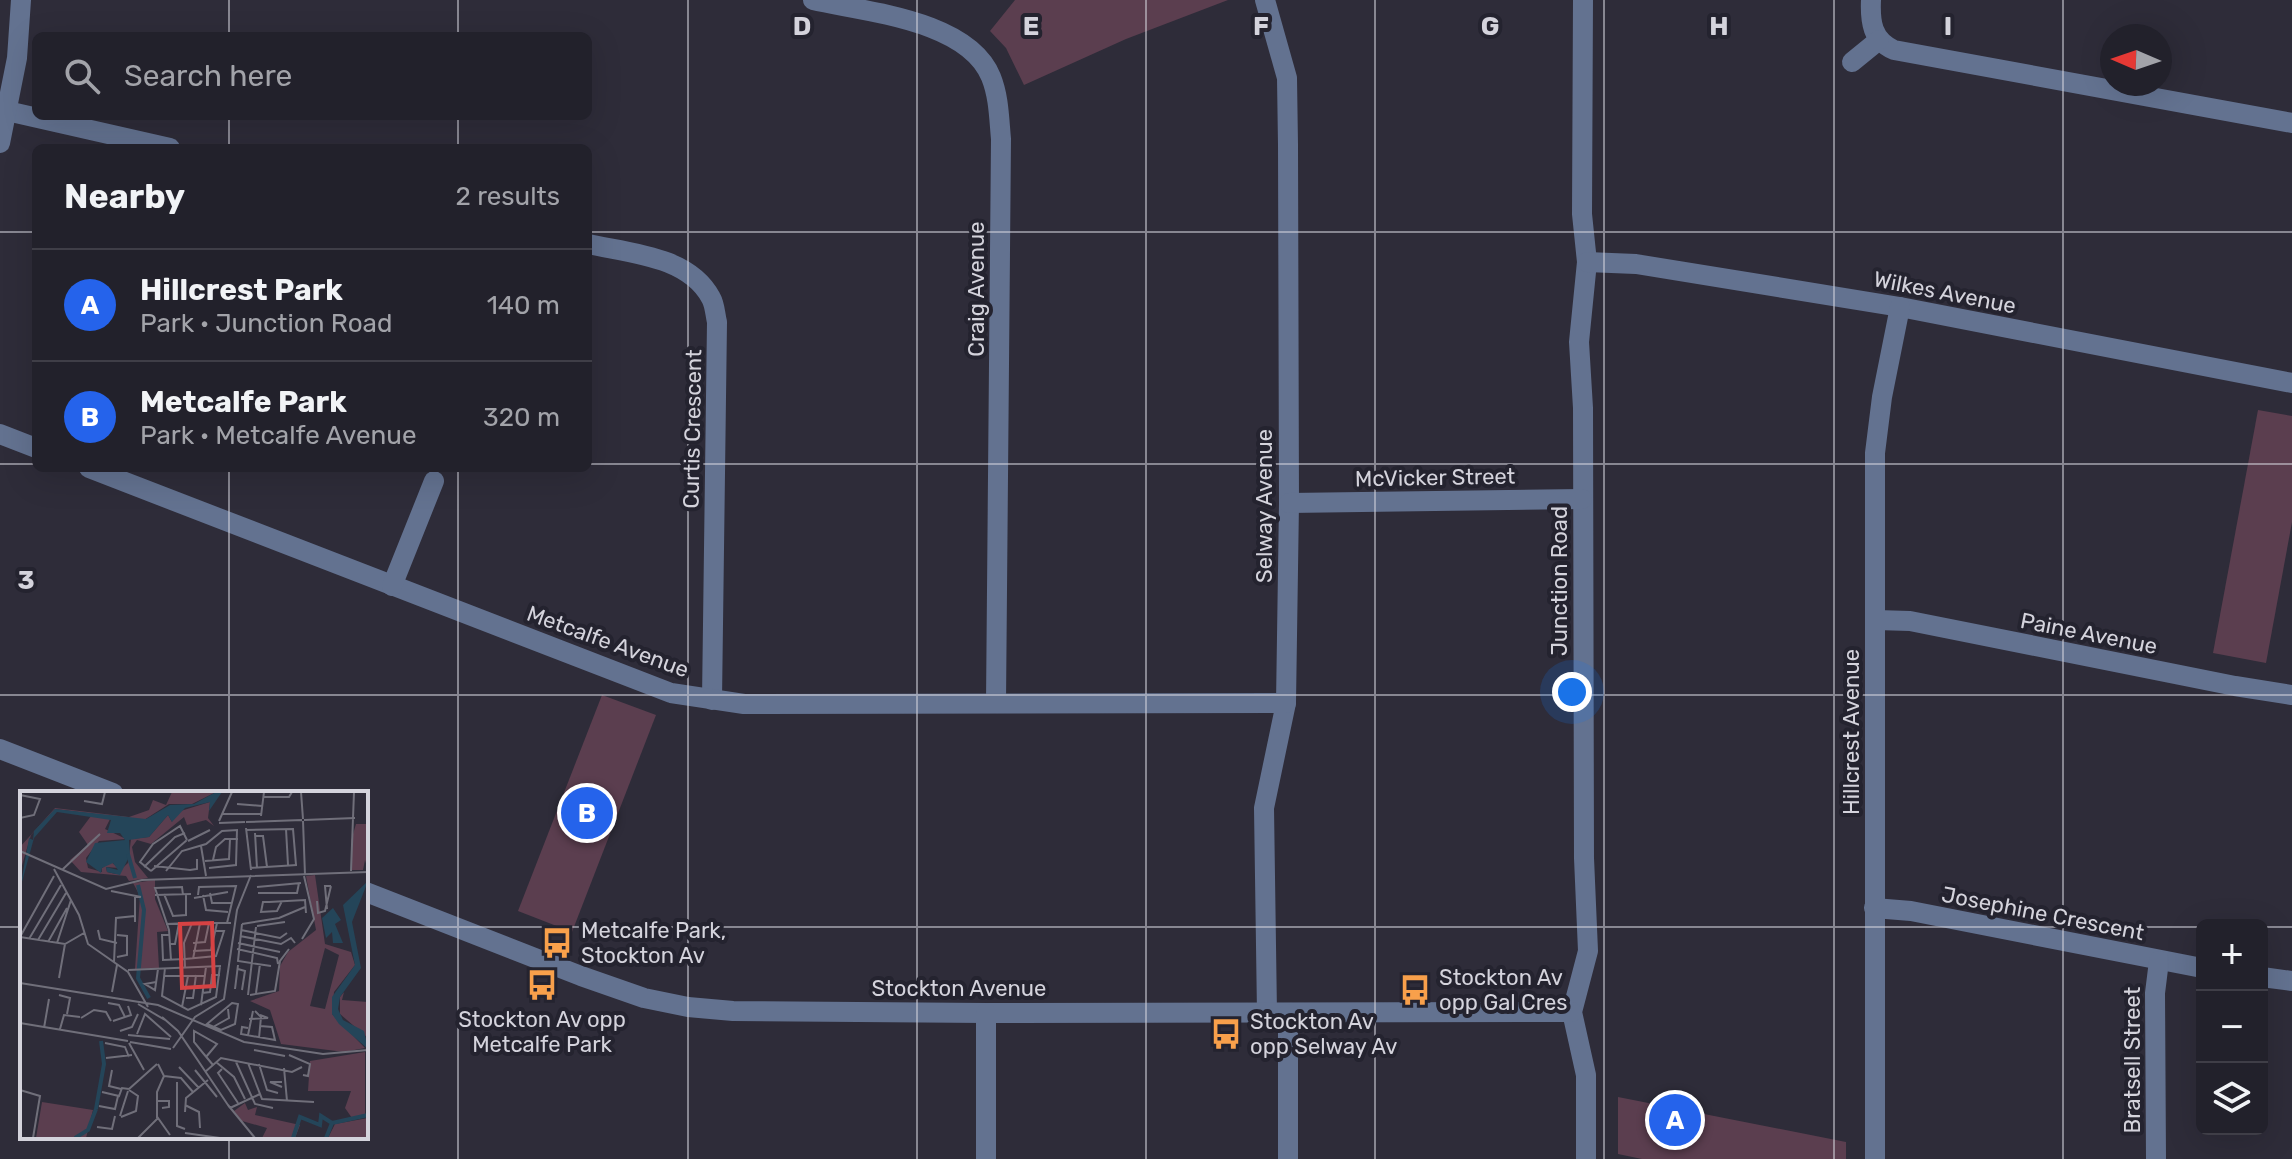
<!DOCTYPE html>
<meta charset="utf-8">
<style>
:root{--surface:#22212b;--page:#2e2e37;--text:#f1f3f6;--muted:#a2a3a9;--line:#3f3e47;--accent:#2563eb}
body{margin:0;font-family:Rubik,sans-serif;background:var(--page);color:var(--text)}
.controls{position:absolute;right:24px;bottom:24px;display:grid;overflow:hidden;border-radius:12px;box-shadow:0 8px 32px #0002}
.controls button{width:72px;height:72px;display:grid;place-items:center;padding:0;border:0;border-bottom:2px solid var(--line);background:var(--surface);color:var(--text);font:40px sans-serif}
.compass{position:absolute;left:2100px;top:24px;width:72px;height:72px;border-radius:50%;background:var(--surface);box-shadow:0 8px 32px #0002;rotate:272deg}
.you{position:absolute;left:1572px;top:692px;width:28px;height:28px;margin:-20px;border:6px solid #fff;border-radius:50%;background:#1a73e8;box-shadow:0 0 0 12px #1a73e833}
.badge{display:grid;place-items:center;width:52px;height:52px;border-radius:50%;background:var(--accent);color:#fff;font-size:26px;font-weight:700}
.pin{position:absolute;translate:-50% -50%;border:4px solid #fff;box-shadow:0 2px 8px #0006}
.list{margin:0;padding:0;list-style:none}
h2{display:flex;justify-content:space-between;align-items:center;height:104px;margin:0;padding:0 32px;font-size:34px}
h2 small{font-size:26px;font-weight:400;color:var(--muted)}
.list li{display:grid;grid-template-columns:52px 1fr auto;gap:24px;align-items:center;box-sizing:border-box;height:112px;padding:0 32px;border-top:2px solid var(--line)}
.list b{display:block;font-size:30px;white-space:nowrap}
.list p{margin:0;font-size:26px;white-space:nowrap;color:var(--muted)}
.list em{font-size:26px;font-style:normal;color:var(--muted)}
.icon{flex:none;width:44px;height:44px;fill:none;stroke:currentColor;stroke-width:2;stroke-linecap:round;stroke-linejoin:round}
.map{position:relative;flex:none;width:2292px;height:1159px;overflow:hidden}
.search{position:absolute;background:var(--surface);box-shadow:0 8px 32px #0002;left:32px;top:32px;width:560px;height:88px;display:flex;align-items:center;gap:20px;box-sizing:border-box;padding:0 28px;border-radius:12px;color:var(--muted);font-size:30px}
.panel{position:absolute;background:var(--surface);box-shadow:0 8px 32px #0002;left:32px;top:144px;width:560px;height:328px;border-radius:12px}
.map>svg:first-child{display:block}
.green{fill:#5b3e4f}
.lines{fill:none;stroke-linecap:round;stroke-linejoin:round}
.minor{stroke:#637290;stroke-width:20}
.grid{fill:none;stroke:#d4d3dc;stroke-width:2;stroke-opacity:0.55}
.labels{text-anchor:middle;stroke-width:8;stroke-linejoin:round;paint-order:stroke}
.street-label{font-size:22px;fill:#d4d3dc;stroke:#24232f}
.poi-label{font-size:22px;fill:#d4d3dc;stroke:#24232f;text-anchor:start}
.inset-river{fill:none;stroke:#244559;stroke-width:4}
.inset-road{fill:none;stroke:#706f7a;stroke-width:2}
.view{fill:#d64243;fill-opacity:0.15;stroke:#d64243;stroke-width:4}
.inset-edge{fill:none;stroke:#d4d3dc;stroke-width:4}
.grid-label{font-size:26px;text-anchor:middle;font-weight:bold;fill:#d4d3dc;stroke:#24232f;stroke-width:8;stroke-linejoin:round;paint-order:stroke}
</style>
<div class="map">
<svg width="2292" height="1159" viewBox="0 0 2292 1159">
<rect width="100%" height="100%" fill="#2e2c39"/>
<g class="green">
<path d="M1015,0H1228L1126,39L1024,85L1006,48L990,31Z"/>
<path d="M2258,410L2292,416V522L2266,663L2213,653Z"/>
<path d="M602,695L656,715L572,932L518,911Z"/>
<path d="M1618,1097L1846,1142V1159H1642L1618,1154Z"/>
</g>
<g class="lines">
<g class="minor">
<path d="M813,0C866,12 968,20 991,77C999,97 999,118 1001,139L996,703"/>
<path d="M1265,0L1287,78L1288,145L1289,503L1286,703L1264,808L1267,1014"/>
<path d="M1583,0L1582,214L1587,262L1579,342L1583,408L1584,858L1588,951L1572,1012L1586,1075V1159"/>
<path d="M1871,0C1870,22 1872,40 1894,50L2292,123"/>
<path d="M1852,62L1879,40"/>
<path d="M7,111L170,148"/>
<path d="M0,143L17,58L21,0"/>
<path d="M588,244C629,253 689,256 711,298C715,305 715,314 717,322L712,700"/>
<path d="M1587,262L1636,264L1900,307L2292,383"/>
<path d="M0,434L36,448"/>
<path d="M89,468L671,693L744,704L1286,703"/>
<path d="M1289,503L1582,499"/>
<path d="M392,586L434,481"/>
<path d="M1876,620L1910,621L2235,686L2292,695"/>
<path d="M0,749L113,793"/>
<path d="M366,892L581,976L644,998L688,1007L733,1011L986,1013L1572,1012"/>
<path d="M1874,908L1911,911L2202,968"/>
<path d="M2262,977L2292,981"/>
<path d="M1288,1014V1159"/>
<path d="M986,1159V1013"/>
<path d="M1875,1159V453L1882,397L1900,307"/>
<path d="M2156,1159L2155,993L2159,961"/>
</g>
</g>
<path class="grid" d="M229,0V36M458,0V36M688,0V1159M917,0V1159M1146,0V1159M1375,0V1159M1604,0V1159M1834,0V1159M2063,0V1159M229,116V148M458,116V148M0,232H36M588,232H2292M0,464H36M588,464H2292M229,468V793M458,468V1159M0,695H2292M0,927H22M366,927H2202M2262,927H2292M229,1137V1159"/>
<defs>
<symbol id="bus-bare" viewBox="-9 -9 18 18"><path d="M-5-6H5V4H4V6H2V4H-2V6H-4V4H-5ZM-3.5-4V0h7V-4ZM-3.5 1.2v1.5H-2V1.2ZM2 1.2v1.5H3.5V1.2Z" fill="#f8a04b" stroke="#24232f" stroke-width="2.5" paint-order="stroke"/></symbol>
</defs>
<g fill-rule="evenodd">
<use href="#bus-bare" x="535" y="921" width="44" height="44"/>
<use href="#bus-bare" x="520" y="963" width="44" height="44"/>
<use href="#bus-bare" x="1393" y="968" width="44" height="44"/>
<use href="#bus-bare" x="1204" y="1012" width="44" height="44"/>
</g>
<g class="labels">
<g class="street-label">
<text transform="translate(976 289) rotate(-90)" y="8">Craig Avenue</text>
<text transform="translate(1945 292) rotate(11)" y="8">Wilkes Avenue</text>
<text transform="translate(692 429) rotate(-89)" y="8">Curtis Crescent</text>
<text transform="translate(1435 477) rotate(-1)" y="8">McVicker Street</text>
<text transform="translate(1264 506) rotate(-90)" y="8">Selway Avenue</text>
<text transform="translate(1559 581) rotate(-90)" y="8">Junction Road</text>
<text transform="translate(2089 633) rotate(11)" y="8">Paine Avenue</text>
<text transform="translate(608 641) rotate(20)" y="8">Metcalfe Avenue</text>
<text transform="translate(1851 732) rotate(-90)" y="8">Hillcrest Avenue</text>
<text transform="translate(2043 913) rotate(11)" y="8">Josephine Crescent</text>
<text x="959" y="996">Stockton Avenue</text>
<text transform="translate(2132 1060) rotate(-90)" y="8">Bratsell Street</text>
</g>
<g class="poi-label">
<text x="581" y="938">Metcalfe Park,<tspan x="581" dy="25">Stockton Av</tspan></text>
<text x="1439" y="985">Stockton Av<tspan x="1439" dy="25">opp Gal Cres</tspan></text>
<text x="542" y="1027" text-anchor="middle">Stockton Av opp<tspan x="542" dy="25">Metcalfe Park</tspan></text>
<text x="1250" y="1029">Stockton Av<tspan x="1250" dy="25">opp Selway Av</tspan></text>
</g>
</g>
<g transform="translate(20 791)">
<rect width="348" height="348" fill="#2e2c39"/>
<path d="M152,1H196L172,13H149L124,29L35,18L11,44L0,81V56L35,17L109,26L129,19L133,9L146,14ZM190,11L188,27L194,35L186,29L167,34L164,26L131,53L117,49L112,56L115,71L128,87L109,90L106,85L61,81L50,69L68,54L59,41L71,25L90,28L85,38L106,48L79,50L66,67L68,77L82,81V77L91,71L99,77L86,76L87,81L96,83L108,72L111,48L129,46L148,24L152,31L154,22ZM348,22V79L345,69L343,79H332L331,50L336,33H346ZM295,84L305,153L331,161L335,174L314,201L312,223L345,257L324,261L261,253L250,219L230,210L259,200L260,175L268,161L296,139L286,85ZM305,157L319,164L305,218L290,215ZM135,89V108L148,140L137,141L139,177L115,178L120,105L113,92ZM324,201L322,209L348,211V247L320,223V206ZM345,261V323L332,327L325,317L331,300H288L290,270ZM22,311L73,319L66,347H16ZM225,312L228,319L237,316L235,324L280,334L275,347H242L247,337L222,330L214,320ZM348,327V347H308L315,333Z" fill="#5b3e4f" fill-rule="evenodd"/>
<path d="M196,1H202L189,20L190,11L165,17L152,31L148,24L129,46L109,49L110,64L100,84L87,81L86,76L98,79L93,72L82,77L81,82L66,71L75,52L105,49L100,42H87L91,29L37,21L14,47L0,98L9,47L13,49L14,40L35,18L126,28L150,14L174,13ZM348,90L332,131L341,177L320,206L318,218L323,229L344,240L348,258L319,233L312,223V206L335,174L323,114ZM313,117L321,129L315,133L323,152H313L312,141L306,147L302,127Z" fill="#244559"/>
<path class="inset-river" d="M108,63L115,87M118,94L124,119L118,187L129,207M76,318L84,273L81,250M55,347L68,339L76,318M273,347L280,326L300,334L301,325L312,332M306,347L312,332L348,324"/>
<path class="inset-road" d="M281,1L283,28M0,4L20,8L14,24L0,27M243,6H269L272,1M64,10L82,13L85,1M217,13L242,15M202,23H241M241,25L244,1M284,29L335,27M199,30L212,1M283,30L285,84M226,31L282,29M199,32L225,31M226,37L231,79M266,38L268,74M226,39L273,38L276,74M235,42L237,77M235,45H243L247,76M168,50L190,39M181,55L186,85M0,60L86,98L122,89L348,81M193,69L196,56L205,48H218M185,70L209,68L210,48M134,75L170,79L177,78V68M124,76L155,46L165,42M230,77L277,74M34,78L59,124L68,153L108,181L128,216M42,79L80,43L68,54M131,80L120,71L133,53L160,35L167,49M131,80L167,49M146,80L162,60L186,53L202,40L217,39L216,74L189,77M331,80L334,1M237,96L281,92M91,100L121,106M190,102L192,112H212M238,102H277L279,92M144,103L153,125L166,124V104M135,104L171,103M178,104L179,96L216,95L207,132M183,104L186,119L208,121M115,105V131M174,107L208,101M262,110L257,120L241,121L243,111H249L285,109L286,122M297,110L298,122L305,120L311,95M307,118L305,95H311M172,132H211M146,133L170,132M222,133L218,170L251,175M222,133L259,127L285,116M237,135L265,131M78,139L80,148L97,152M221,139L260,147L267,142M97,144L107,145V164L97,166M150,144H142L143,169L165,168M220,145L261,153L271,147L275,152M0,146L45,153L64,142M0,146L34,85M9,148L41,94M282,148L294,128L284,85M18,149L46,102M28,151L47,117M37,152L51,109M173,152L185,151L189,132M218,152L260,161M150,153H155L159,132M217,158L257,167L258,173M173,160L191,159L197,132M165,168L196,165L204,140H195M173,168L180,132M151,169L149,139L135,97L162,96L163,104M94,171L96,127L115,125M165,176L164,152L172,132M145,177L142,205L168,219L196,206L200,175M218,178L225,180L222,199M108,179L201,175M144,185H185M39,187L45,153M136,191L125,193L135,199L138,178M0,192L138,214L224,251L303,263L348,259M215,198L218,174M92,201L97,174M182,202L190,201L192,184H200M236,202L240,173M39,204L50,207L47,223M228,204L236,136M230,204L255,200L260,170L269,158M166,207H173L176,184M88,212L99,214L105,226M212,212L218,213L215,233L201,239L187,233ZM118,213L145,229M181,214L186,176M162,216L168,185M235,220L241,226L239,247M142,226L158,240L210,317M61,227L74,219L86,221L91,230M229,228L248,227L240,224M93,230L111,224L108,215M0,232L108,250M193,236L209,227L208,218M24,237L29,208M228,237L222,236L221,243L255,249L252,236L240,235M40,238L44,224L60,226M100,240L112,236L118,223M117,243L125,223L151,246M108,244L150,248M228,244L233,220M110,251L151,258M85,252L105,256L109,266M109,252L124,279M153,257L175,226L204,208L217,119L231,84M234,259L265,265M269,264L290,273L288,285L283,284M186,266L197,253L174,240V251L183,262L193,274M86,267L112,264M196,271L214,286L225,308M216,271L235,313L253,317M228,272L242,308L294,311M239,273L247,299L258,302M159,276L179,297M264,277L267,310M202,278L198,282L218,312M92,279L89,295L101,298M175,279L197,306M185,281L201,267L272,281L282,276M144,285L161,287L173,301M157,291V335L165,338M262,296L250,291H262M109,298L137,273M0,299L20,305L13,347M82,301L99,305L102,297L109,298M138,310H149V316L142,317M165,314L179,321L180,337M208,314L235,347M79,315L95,318L98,305M210,317L240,303M165,321L166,307L188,289M100,325L108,300M101,326L116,320L118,305L109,299M137,327V301L144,285L138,273M77,336L92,338L95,325M165,342L200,347M118,347L138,327L150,344"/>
<path class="view" d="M192,132L194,195L162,197L160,133Z"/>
<rect width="348" height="348" class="inset-edge"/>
</g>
<g class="grid-label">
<text x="802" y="35">D</text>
<text x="1031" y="35">E</text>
<text x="1261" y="35">F</text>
<text x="1490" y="35">G</text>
<text x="1719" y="35">H</text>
<text x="1948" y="35">I</text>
<text x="26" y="589">3</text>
</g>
</svg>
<div class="controls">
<button>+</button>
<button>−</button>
<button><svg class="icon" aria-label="layers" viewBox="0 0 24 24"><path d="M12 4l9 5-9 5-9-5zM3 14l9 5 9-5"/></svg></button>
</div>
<svg class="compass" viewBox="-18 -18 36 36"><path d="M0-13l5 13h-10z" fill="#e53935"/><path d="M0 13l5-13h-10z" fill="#a2a3a9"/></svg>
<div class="you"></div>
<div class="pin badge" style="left:1675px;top:1120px">A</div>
<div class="pin badge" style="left:587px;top:813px">B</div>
<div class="search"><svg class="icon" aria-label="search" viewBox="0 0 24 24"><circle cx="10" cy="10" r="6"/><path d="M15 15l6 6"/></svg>Search here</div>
<section class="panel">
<h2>Nearby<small>2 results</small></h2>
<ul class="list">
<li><span class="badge">A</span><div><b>Hillcrest Park</b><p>Park · Junction Road</p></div><em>140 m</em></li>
<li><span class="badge">B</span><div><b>Metcalfe Park</b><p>Park · Metcalfe Avenue</p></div><em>320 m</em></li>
</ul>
</section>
</div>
